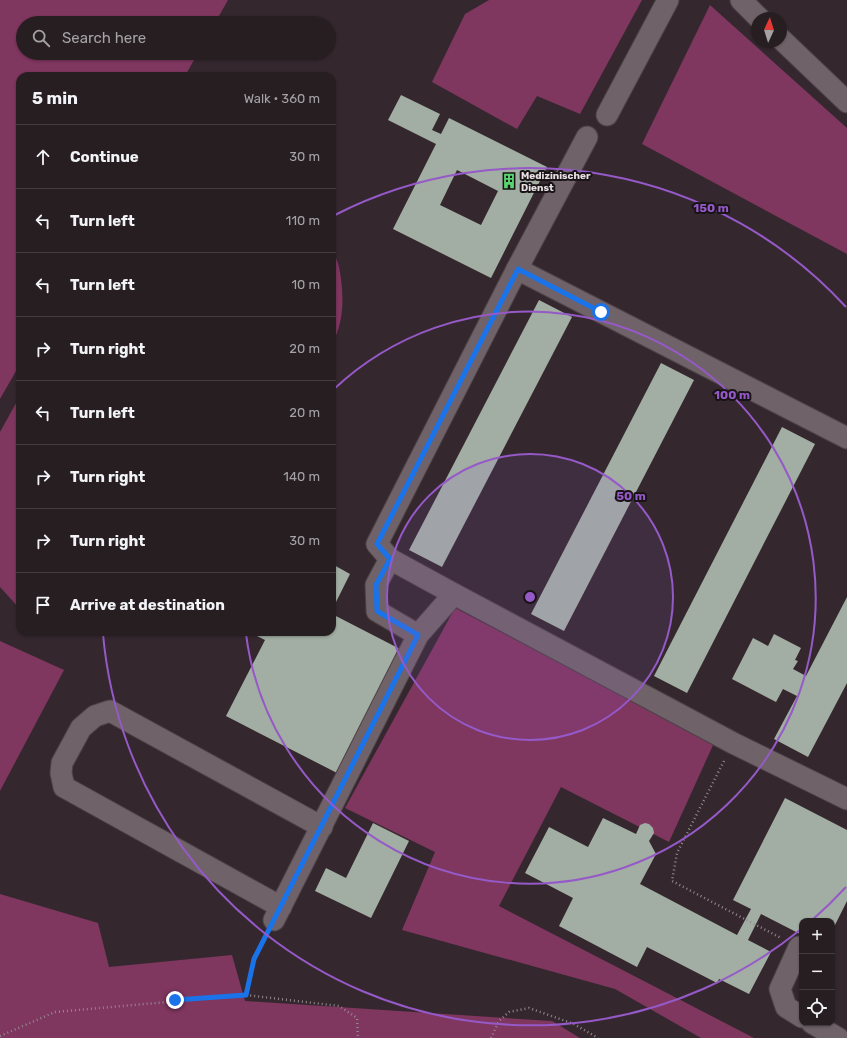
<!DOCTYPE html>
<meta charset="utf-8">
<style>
:root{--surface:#271e22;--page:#332b2f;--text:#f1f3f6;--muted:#a4a2a5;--line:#433c40}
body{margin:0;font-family:Rubik,sans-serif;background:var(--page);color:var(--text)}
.controls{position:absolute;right:12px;bottom:12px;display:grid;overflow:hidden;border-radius:8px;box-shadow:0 1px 3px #0004}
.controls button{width:36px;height:36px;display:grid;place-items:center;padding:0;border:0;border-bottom:1px solid var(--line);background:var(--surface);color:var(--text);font:20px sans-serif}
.compass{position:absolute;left:751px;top:12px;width:36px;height:36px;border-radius:50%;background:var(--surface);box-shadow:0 1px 3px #0004;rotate:4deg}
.stop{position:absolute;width:12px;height:12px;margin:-9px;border:3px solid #1a73e8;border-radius:50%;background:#fff}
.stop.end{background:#1a73e8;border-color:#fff;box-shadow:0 1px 4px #0008}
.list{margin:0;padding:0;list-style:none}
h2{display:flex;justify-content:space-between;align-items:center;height:52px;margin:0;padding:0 16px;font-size:17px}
h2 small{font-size:13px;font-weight:400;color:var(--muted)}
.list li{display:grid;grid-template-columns:26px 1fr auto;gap:12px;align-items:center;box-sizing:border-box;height:64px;padding:0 16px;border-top:1px solid var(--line)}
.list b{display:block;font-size:15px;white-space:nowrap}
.list em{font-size:13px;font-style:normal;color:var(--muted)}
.icon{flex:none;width:22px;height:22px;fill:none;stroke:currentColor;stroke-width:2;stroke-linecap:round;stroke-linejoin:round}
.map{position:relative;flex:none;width:847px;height:1038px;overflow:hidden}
.search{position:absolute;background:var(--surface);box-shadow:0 1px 3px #0004;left:16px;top:16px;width:320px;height:44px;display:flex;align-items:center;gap:10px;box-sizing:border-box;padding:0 14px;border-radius:22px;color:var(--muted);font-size:15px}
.panel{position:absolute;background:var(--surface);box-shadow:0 1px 3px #0004;left:16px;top:72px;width:320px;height:564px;border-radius:12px}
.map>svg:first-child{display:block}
.green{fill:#7f365f}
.building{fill:#a2aea3;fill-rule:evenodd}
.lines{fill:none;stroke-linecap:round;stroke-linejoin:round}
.minor-casing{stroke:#4d4347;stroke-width:23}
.path{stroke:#93898e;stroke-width:2.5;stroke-dasharray:1 3;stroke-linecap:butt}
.minor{stroke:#706269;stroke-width:21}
.route{stroke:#1a73e8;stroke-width:5}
.ring{fill:none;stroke:#9659c8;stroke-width:2}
.labels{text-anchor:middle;stroke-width:4;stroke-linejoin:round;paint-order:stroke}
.poi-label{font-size:10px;font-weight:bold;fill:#e8e0e4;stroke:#181315;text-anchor:start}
.centre{fill:#9659c8;stroke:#181315;stroke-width:2}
.ring-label{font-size:12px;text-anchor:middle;font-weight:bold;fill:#9659c8;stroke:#181315;stroke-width:4;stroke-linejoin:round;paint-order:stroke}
</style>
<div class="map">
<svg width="847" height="1038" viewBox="0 0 847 1038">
<rect width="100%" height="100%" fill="#34282e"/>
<g class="green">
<path d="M0,0H228L215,23H23V53H198L185,76H20V364L0,399Z"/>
<path d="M489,0H642L580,114L537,96L517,129L432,82L465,14Z"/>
<path d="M710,5L847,128V254L642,144Z"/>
<path d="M332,249C334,255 338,261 339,267C344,292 345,321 332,344Z"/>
<path d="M20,396V609L0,587V432Z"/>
<path d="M455,608L714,743L669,842L561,787L499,906L754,1038H701L615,989L402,930L435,852L345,808Z"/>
<path d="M67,632H121L106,635Z"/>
<path d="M0,641L64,670L0,791Z"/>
<path d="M0,894L98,923L109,967L232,955L245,1001L552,1021L580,1038H0Z"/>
</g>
<g class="building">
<path d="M401,95L440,114L432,130L441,134L449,118L547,167L491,278L393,229L436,144L388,120ZM457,170L498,191L481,225L440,205Z"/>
<path d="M539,300L572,317L442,567L409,550Z"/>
<path d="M661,363L694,380L564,631L531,614Z"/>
<path d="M782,427L815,444L687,693L654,676Z"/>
<path d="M332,564L350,574L332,610Z"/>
<path d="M847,597V683L808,757L774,739L797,696L783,689L776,702L732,679L753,638L768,646L774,634L801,648L795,660L798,661L793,669L806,676Z"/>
<path d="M332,614L400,649L337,773L226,716L265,640L249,632H332Z"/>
<path d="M785,798L847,830V901L832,931V921H802V935L761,914L748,940L771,952L749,994L719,979L717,983L647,947L637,967L559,926L573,898L525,873L549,827L588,847L603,818L636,834L640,825L645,823L649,824L653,828L654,833L649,841L656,854L640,884L737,935L751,909L733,900Z"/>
<path d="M373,823L409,841L371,918L315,891L326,868L346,878Z"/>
</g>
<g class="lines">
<defs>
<g id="minor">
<path d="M741,0L759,18"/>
<path d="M781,39L847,102"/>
<path d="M607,115L668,0"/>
<path d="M587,137L517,269L377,544L390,559L454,594L733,743L847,799"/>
<path d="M517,269L847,438"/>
<path d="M390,559L376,585L377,611L418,635"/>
<path d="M281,907L64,787L61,773L62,763L81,728L95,716L110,711L322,827"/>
<path d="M274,920L418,635L454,594"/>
<path d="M799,947L780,989L786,1007L802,1017"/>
<path d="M812,1023L838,1038"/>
</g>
</defs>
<use href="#minor" class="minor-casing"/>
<g class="path">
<path d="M724,761L677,853L672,881L781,938"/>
<path d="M246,995L254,959L265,937"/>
<path d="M0,1036L55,1012L246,995L339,1006L357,1018L358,1038"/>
<path d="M491,1038L499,1021L509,1012L529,1008L574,1024L598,1038"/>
</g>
<use href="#minor" class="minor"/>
</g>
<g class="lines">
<path class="route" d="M175,1000L246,995L254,959L418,635L377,611L376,585L390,559L377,544L518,269L601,312"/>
</g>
<circle cx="530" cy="597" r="143" fill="#9659c8" fill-opacity=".12"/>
<g class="ring">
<circle cx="530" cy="597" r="143"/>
<path d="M333 390A286 286 0 1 1 246 634"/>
<path d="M846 887A429 429 0 0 1 811 921M800 930A429 429 0 0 1 103 634M335 215A429 429 0 0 1 846 307"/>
</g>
<defs>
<symbol id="building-bare" viewBox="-9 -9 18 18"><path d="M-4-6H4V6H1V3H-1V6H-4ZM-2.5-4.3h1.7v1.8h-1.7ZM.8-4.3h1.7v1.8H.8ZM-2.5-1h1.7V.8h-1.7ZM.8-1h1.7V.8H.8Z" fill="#58d570" stroke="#181315" stroke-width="2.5" paint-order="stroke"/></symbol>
</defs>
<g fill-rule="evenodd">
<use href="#building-bare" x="498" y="170" width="22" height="22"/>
</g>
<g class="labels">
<g class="poi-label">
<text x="521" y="179">Medizinischer<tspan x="521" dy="12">Dienst</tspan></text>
</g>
</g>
<circle cx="530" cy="597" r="6" class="centre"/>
<g class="ring-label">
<text x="711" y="212">150 m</text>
<text x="732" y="399">100 m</text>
<text x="631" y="500">50 m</text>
</g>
</svg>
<div class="controls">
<button>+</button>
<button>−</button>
<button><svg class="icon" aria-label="locate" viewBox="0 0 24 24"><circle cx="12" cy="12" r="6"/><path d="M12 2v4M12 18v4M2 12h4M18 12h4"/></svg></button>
</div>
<svg class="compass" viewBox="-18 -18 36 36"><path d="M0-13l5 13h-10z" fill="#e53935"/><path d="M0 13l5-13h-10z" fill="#a4a2a5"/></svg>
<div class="stop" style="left:601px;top:312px"></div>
<div class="stop end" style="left:175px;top:1000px"></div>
<div class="search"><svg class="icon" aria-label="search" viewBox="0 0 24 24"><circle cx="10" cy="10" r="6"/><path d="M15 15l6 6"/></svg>Search here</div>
<section class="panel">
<h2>5 min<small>Walk · 360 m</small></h2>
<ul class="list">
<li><svg class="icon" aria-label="ahead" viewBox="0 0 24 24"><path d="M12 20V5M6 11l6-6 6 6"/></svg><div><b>Continue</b></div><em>30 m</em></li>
<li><svg class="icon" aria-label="left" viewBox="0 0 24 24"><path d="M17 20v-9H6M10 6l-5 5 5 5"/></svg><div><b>Turn left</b></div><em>110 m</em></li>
<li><svg class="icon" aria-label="left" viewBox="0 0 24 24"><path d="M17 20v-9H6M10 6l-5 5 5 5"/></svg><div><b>Turn left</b></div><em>10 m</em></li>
<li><svg class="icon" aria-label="right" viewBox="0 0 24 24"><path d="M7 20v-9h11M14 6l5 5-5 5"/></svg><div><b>Turn right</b></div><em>20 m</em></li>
<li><svg class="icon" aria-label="left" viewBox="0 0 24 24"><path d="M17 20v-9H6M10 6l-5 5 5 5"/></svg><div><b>Turn left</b></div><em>20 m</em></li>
<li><svg class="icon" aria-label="right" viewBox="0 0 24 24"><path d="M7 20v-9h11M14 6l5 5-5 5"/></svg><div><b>Turn right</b></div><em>140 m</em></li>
<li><svg class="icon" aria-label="right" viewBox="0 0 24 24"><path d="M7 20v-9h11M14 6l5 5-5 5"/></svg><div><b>Turn right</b></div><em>30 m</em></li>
<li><svg class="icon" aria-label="arrive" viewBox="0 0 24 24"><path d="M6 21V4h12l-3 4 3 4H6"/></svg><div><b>Arrive at destination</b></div></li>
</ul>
</section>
</div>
